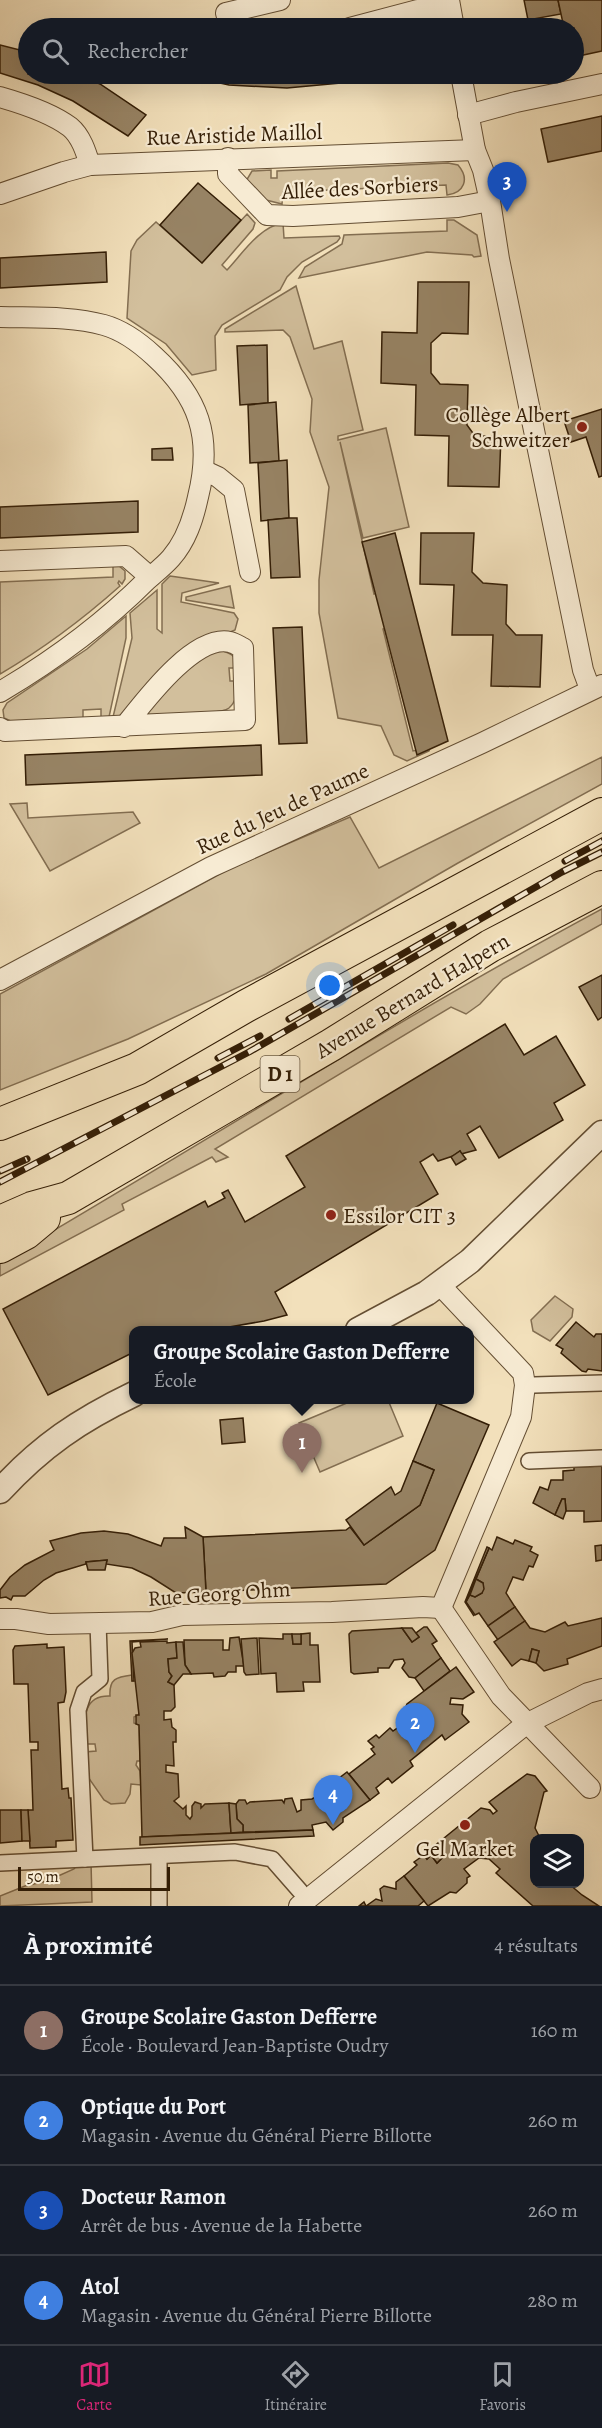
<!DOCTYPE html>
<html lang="fr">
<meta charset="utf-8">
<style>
:root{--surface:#171b24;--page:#20242c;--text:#f1f3f6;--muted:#9ea1a6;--line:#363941;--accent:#db2777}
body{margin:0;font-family:Alegreya,serif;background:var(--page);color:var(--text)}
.controls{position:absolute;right:18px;bottom:18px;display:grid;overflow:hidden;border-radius:12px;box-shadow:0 6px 24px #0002}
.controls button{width:54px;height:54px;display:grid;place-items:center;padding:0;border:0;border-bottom:2px solid var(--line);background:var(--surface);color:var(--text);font:30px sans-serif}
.scale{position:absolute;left:18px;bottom:15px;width:152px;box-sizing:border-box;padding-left:6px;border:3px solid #341e06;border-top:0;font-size:16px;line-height:21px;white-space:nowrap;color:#341e06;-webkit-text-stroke:4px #f7ebd3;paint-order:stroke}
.you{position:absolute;left:330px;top:986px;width:21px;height:21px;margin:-15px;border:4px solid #fff;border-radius:50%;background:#1a73e8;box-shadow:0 0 0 9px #1a73e833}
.badge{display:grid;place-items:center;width:39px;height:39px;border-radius:50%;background:var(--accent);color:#fff;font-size:20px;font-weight:700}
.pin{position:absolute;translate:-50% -50px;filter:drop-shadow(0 2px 3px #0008)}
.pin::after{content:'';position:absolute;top:32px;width:21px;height:18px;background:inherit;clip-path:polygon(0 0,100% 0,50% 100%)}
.popup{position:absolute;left:129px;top:1326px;width:345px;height:78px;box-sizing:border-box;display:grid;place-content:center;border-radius:12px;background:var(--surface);filter:drop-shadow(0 2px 4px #0005);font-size:20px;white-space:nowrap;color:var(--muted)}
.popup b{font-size:22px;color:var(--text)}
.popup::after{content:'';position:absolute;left:50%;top:100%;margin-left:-12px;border:12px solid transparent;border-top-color:var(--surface)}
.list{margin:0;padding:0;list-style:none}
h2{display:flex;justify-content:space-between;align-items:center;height:78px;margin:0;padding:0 24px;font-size:26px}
h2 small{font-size:20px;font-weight:400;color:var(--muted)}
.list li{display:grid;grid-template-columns:39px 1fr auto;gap:18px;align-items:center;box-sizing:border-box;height:90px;padding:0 24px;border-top:2px solid var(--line)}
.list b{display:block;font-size:22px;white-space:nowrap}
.list p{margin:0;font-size:20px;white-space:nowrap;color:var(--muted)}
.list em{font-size:20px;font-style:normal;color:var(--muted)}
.icon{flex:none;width:33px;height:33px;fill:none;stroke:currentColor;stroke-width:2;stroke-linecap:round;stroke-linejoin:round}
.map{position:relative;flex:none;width:602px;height:1906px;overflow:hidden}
.search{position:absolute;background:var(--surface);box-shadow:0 6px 24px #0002;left:18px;right:18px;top:18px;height:66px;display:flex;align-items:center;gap:15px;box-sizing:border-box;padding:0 21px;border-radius:33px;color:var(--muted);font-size:22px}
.sheet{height:438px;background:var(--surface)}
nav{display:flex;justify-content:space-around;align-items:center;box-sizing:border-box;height:84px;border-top:2px solid var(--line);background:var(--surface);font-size:16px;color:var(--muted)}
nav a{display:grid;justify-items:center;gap:3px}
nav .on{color:var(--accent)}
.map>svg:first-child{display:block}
.green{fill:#d2bf9c;stroke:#836e51;stroke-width:1.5}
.building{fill:#978364;stroke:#341e06;stroke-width:1.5}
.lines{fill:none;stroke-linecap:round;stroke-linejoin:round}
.pedestrian-casing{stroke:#644e33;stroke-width:18}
.minor-casing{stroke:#644e33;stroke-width:22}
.tertiary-casing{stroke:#644e33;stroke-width:27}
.trunk-casing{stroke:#341e06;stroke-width:34}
.pedestrian{stroke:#f7ebd3;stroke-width:15}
.minor{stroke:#f7ebd3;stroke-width:20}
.tertiary{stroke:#f7ebd3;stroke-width:24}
.trunk{stroke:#f2e0bb;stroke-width:32}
.rail-casing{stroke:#341e06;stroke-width:7}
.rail{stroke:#f7ebd3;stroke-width:4.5;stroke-dasharray:14;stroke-linecap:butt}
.poi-dot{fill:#8f2418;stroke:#f7ebd3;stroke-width:2}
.labels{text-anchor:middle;stroke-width:4.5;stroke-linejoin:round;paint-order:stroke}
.shield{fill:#f7ebd3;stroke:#6e5c44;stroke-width:1.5}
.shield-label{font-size:21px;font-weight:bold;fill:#341e06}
.street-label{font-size:22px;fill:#341e06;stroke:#f7ebd3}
.poi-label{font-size:22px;fill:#341e06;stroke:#f7ebd3;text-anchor:end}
</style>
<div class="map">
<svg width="602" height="1906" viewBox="0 0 602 1906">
<rect width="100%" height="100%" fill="#f2e0bb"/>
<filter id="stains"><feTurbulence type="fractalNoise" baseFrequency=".00333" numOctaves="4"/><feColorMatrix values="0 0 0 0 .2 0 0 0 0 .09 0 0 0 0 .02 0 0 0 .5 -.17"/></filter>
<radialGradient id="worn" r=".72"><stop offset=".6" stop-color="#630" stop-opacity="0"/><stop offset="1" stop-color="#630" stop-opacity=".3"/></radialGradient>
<g class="green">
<path d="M448,163L458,165C470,179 464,193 447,195L446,185L283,192L282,204L266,200L246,181L252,171L271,170V178H277V171Z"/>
<path d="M247,214L255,223L253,229L222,265L227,270C243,253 259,227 283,223L284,238L339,236L340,238L337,242L302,262L287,277L280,290L222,325L215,336L216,370L192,375L166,344L127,318L131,251L137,240L156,222L202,263Z"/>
<path d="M447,220H454L477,235L481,256L474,257L472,255L427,252L299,278L305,267L342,244L344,235L447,231Z"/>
<path d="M296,286L314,349L342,341L363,430L338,436V440L386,428L409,527L363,538L340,442L374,594L390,590L399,625L383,629L413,751L430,748L429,751L407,761L394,755L381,726L338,718L319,613V580L329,487L310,432L312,399L290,337L283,330L225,332V329Z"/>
<path d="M113,566H119L125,571V579L122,584L119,581L118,583L120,586C83,619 43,649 0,674V582L113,577Z"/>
<path d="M170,576L219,583L182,593L181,602L234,613L238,619L235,630L207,642L122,715L113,717L132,638L130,613L157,590V629L162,633V584Z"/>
<path d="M230,586L234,608L186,600V597Z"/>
<path d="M126,616V638L109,717H101V709L83,710V718L13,722L4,718L3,710L7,703L87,649Z"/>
<path d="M223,651C233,654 236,657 238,668H229L230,681H238C237,691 237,701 229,708C219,716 155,715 139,716C161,690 187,655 223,651Z"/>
<path d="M602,757V784L458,863L266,974L128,1039L0,1090V994L229,869L350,817L379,868Z"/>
<path d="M27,803L28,818L133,812L140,823L50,871L10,804Z"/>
<path d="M602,909V924L503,979L480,1004L466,1014L451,1007L215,1149L228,1157L216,1162L212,1157L122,1204L124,1210L0,1276V1262C201,1145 397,1019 602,909Z"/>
<path d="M555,1296L573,1309L572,1317L550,1341L533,1331L531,1320Z"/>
<path d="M354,1400H388L403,1436L320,1472L299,1423Z"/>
<path d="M132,1675V1681H137L139,1715L134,1717V1723L139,1725L140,1761H137L136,1765L140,1771L141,1785L131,1784L130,1794L125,1803L111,1804L104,1800L88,1777L85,1752L96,1751L95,1744H85C85,1724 80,1695 110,1696C109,1679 116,1677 132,1675Z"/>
<path d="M79,1862H91L92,1902L0,1906V1896L25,1886L47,1881L74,1869Z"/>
</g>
<g class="building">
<path d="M524,0H558L561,14L528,20Z"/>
<path d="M558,0H602V51L574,57V28H564Z"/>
<path d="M0,45L28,52V74H78L100,84L146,115L128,136L73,101L38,85L0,73Z"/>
<path d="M179,74H381L341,83L287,88L229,85Z"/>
<path d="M602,116V151L548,162L541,129Z"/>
<path d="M198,183L241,220L202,263L160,225Z"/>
<path d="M106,252L107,282L0,288V258Z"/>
<path d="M418,282H469L468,334L442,333L431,343V373L440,384L468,385L467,425L475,436H501L499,487L448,486L449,436L415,435L416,385L381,383L382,332L417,333Z"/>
<path d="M267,345L268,403L240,405L237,346Z"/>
<path d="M276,402L279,461L250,463L248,405Z"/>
<path d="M602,409V476L599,477L586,437L571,442L564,421Z"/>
<path d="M172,448L173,460H152V449Z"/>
<path d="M287,460L289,518L261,521L258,463Z"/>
<path d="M138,501V532L0,538V507Z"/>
<path d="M289,518H297L300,577L271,578L268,520Z"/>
<path d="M395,533L448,741L417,755L362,542Z"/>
<path d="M421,533H474L472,572L483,583L507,585L506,624L516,635H542L540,687L491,686L493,635H452L454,585L420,584Z"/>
<path d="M302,627L307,743L279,744L273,628Z"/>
<path d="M261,745L262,775L26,785L25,755Z"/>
<path d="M602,975V1017L598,1020L579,987Z"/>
<path d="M505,1024L524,1055L556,1036L585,1085L554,1103L563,1120L499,1158L480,1126L467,1134L476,1150L461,1154L460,1151L453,1156L438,1161L433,1154L420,1162L438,1194L275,1292L287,1315L264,1321L212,1330H134V1352L48,1395L3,1309L205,1201L208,1207L225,1198L222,1193L228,1190L245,1222L305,1187L286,1156Z"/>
<path d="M460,1151L466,1159L456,1165L451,1157Z"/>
<path d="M576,1322L594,1337L596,1334H602V1371L588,1369L586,1372L582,1371L561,1353L563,1349L556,1345Z"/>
<path d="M437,1403L489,1425L435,1550L386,1584L206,1592L203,1537L346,1530L350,1527L364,1545L420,1505L434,1470L413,1461Z"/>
<path d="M243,1418L245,1442L222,1444L220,1420Z"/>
<path d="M413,1461L434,1470L420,1505L364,1545L346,1520L391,1487L395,1495L401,1491Z"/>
<path d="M602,1466V1521L584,1522V1511H566L565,1499H562L555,1515L533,1503L540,1487L548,1490L551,1480H563V1471L574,1470V1467Z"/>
<path d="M562,1499H565L566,1511L563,1519L555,1515Z"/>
<path d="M185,1527L203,1537L206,1592L176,1593L151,1577L132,1568L106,1564L107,1560L86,1562V1564L56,1573L44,1580L25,1596H13L11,1600L6,1597L0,1598V1590L10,1577L25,1565L54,1550L50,1541L81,1533L104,1531L128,1534L161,1546L164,1538H186Z"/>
<path d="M497,1537L513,1544L515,1540L532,1547L530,1551L538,1555L533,1567L529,1566L523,1580L513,1577L506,1593L515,1607L488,1626L479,1613L475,1615L466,1602L470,1595L475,1597L482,1593L483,1583L476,1579L489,1548L492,1550Z"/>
<path d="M602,1545V1560L596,1561L595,1546Z"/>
<path d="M487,1547L489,1548L466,1602L474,1616L465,1602Z"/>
<path d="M107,1560L105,1570H88L86,1562Z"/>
<path d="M476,1579L483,1583L484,1589L482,1593L475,1597L470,1595Z"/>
<path d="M515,1607L525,1621L498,1640L488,1626Z"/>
<path d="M602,1618V1646L567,1659L568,1664L544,1671L536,1663L539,1651L532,1649L529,1661L521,1659L512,1666L494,1642L525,1621L530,1628L545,1632L565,1622L568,1626Z"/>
<path d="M424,1627H427L437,1641L432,1644L441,1658L415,1678L409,1677L402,1668L405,1663L403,1659L394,1660L389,1668H378V1672L354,1674L351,1672L349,1634L352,1631L402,1628L412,1642L419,1637L416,1633Z"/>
<path d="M402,1628H412L419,1637L412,1642Z"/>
<path d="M310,1633V1645H318L320,1682H303L304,1691L277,1692L276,1673L261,1674L259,1638L283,1639V1634H292L293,1644H301V1634Z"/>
<path d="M292,1634H301V1644H293Z"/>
<path d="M239,1637L244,1666H236V1672H228L225,1676L214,1677L213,1673L191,1674L185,1665L184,1640H223V1650H229L230,1638Z"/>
<path d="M257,1638L259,1674L246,1675L244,1672L241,1639Z"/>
<path d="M168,1639L132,1642L134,1681H132L130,1641Z"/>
<path d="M167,1641V1643L176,1642L177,1658L168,1659L169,1672L172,1676L168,1682L174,1685L175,1707L171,1711H164V1720L171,1719L172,1727L176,1730V1742H173L174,1766L166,1765V1772L178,1774L179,1797L174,1801L183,1809L186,1806V1815L190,1819L192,1816V1806L195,1802L201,1804V1808L205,1804L229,1803L231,1833L142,1837L139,1725L136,1724V1715H139L132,1653L135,1648L141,1647L140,1642Z"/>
<path d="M176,1642H183L185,1665L191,1674H183L174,1685L168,1682L172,1676L169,1672L168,1659L177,1658Z"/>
<path d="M47,1644V1648L64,1647L66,1692L64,1702L58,1703L62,1789L68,1788L69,1798H71L73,1840L56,1841V1847L30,1848L28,1810H33L31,1750H38V1742H30L28,1684H14L13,1650L15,1646Z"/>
<path d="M532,1649L539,1651L536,1663L529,1661Z"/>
<path d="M441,1658L450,1671L424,1691L415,1678Z"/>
<path d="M456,1667L474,1692L463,1699L451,1698L450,1704L463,1705L462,1714L469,1722L445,1740L442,1735L410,1761L413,1766L392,1783L388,1778L376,1788L379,1793L370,1800L349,1774L375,1754L371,1749L374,1747L368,1741L376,1735L379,1738L390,1728L393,1731L407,1721L404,1712L407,1704Z"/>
<path d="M347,1772L370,1800L343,1818V1822L333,1830L326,1822L312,1825L313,1830L243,1832V1825L237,1819L236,1804L239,1800H245L247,1804L250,1802L282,1800L284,1803L285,1799L292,1798L297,1812L301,1810V1800L312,1799L319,1795L330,1804L325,1787L329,1784L334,1787V1782Z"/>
<path d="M527,1774L535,1776L547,1791L544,1792L535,1828L540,1838H534V1884H569L582,1895L599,1906H533L496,1873L500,1869L489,1859L479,1858L464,1869L470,1876L467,1878V1883L456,1893L450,1892L428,1906L404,1876L417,1865L414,1862L424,1855L427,1859L431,1855L437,1863L443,1857L433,1847L481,1808L490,1810L493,1814L497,1811L489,1802Z"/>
<path d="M229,1803L236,1804L237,1819L243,1825V1832L231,1833Z"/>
<path d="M0,1810H21L22,1841L0,1843Z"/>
<path d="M21,1810H28L30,1841H22Z"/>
<path d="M313,1830L314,1836L140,1845V1837Z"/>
<path d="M433,1847L443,1857L437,1863L431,1855L427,1859L424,1855Z"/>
<path d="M404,1876L424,1901L418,1906H359L364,1902L366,1906L376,1899L382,1901L380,1889L384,1886L396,1889V1882Z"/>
</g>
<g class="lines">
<defs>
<g id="pedestrian">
<path d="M534,1385L602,1383"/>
<path d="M529,1461L602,1458"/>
<path d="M159,1856V1906"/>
<path d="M85,1859L78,1710L84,1692L100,1679L98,1623"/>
<path d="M0,1863L235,1852L272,1859L300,1891"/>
</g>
<g id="minor">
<path d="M449,0L454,28"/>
<path d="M230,28L226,13L280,0"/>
<path d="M350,28L418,10L450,8"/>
<path d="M461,74L475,150L483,170L490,201L499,259L583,670L590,689"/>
<path d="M0,97C21,103 53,114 70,127C81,136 86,152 90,165"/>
<path d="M468,115L516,102L602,84"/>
<path d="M228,158V174L267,215L293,216L458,207L490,201"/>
<path d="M0,194L64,172L90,165L475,150"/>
<path d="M0,317C34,318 71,316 104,325C122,330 140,343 154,356C199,397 213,437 198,497C193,520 186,541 171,558C164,566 155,573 147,580C103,624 54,660 0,692"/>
<path d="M205,471L218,477L234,490L250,572"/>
<path d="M0,561L126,556L150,577"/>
<path d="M0,728L5,731L245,720L243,648C239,646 234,643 230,642C194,634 144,702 124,727"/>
<path d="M0,980L211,867L482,743L602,685"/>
<path d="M440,1285L523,1373L525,1385L521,1417L441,1608"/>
<path d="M441,1608L501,1696L590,1788"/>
<path d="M0,1619H16L49,1624L152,1622L182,1615L332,1612L423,1607L441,1608"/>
<path d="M299,1906L526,1724L588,1693L602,1689"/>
</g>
<g id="tertiary">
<path d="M358,1330L427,1293L470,1261L602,1133"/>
<path d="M0,1491C41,1446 80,1420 134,1394"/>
</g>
<g id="trunk">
<path d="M0,1124L137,1069L246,1006L602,814"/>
<path d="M0,1222L32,1208L68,1198L331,1045L490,946L602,887"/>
<path d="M0,1247L26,1233L44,1218"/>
</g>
</defs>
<use href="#pedestrian" class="pedestrian-casing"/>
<use href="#minor" class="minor-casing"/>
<use href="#tertiary" class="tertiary-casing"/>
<use href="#trunk" class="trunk-casing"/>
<use href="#pedestrian" class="pedestrian"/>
<use href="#minor" class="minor"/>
<use href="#tertiary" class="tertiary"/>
<use href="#trunk" class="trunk"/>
<defs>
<g id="rail">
<path d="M565,861L602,841"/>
<path d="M289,1019L453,925"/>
<path d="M218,1058L260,1036"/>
<path d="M0,1171L27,1159"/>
<path d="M0,1182L249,1052L562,872L602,852"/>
</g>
</defs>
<use href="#rail" class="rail-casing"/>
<use href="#rail" class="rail"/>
</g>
<g class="poi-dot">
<circle cx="582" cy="427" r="6"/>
<circle cx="331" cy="1215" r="6"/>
<circle cx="465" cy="1825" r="6"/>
</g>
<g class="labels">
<rect class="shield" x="260.5" y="1056" width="39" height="36" rx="4.5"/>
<g class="shield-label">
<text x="280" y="1081">D 1</text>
</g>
<g class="street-label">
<text transform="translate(234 134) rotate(-2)" y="8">Rue Aristide Maillol</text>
<text transform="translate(360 187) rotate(-3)" y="8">Allée des Sorbiers</text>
<text transform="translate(282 808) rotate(-25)" y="8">Rue du Jeu de Paume</text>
<text transform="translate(412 995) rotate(-31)" y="8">Avenue Bernard Halpern</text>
<text transform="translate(219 1593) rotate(-4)" y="8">Rue Georg Ohm</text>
</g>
<g class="poi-label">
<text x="570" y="422">Collège Albert<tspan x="570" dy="25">Schweitzer</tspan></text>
<text x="343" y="1223" text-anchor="start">Essilor CIT 3</text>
<text x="465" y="1856" text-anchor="middle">Gel Market</text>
</g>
</g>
<rect width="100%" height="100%" filter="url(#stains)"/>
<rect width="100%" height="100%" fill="url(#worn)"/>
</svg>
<div class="controls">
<button><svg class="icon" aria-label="layers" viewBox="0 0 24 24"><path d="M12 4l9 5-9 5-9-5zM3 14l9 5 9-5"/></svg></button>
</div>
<div class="scale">50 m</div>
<div class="you"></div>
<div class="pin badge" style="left:302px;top:1473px;background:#8d6e63">1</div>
<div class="popup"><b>Groupe Scolaire Gaston Defferre</b>École</div>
<div class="pin badge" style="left:415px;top:1753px;background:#3f7fe0">2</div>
<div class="pin badge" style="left:507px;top:212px;background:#1a4fb4">3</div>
<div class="pin badge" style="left:333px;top:1825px;background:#3f7fe0">4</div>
<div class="search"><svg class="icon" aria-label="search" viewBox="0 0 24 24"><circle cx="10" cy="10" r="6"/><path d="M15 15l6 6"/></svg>Rechercher</div>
</div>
<section class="sheet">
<h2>À proximité<small>4 résultats</small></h2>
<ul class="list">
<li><span class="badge" style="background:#8d6e63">1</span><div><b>Groupe Scolaire Gaston Defferre</b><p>École · Boulevard Jean-Baptiste Oudry</p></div><em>160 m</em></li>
<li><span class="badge" style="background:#3f7fe0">2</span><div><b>Optique du Port</b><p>Magasin · Avenue du Général Pierre Billotte</p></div><em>260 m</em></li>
<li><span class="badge" style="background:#1a4fb4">3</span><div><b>Docteur Ramon</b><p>Arrêt de bus · Avenue de la Habette</p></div><em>260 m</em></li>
<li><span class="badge" style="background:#3f7fe0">4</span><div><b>Atol</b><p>Magasin · Avenue du Général Pierre Billotte</p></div><em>280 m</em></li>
</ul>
</section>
<nav>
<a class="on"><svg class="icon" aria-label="map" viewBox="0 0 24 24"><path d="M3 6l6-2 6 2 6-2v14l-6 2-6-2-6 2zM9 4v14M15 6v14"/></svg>Carte</a>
<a><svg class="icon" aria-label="directions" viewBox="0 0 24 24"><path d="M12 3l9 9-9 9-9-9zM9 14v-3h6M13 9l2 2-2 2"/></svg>Itinéraire</a>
<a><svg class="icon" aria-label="saved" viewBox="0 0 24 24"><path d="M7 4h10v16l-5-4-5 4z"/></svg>Favoris</a>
</nav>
